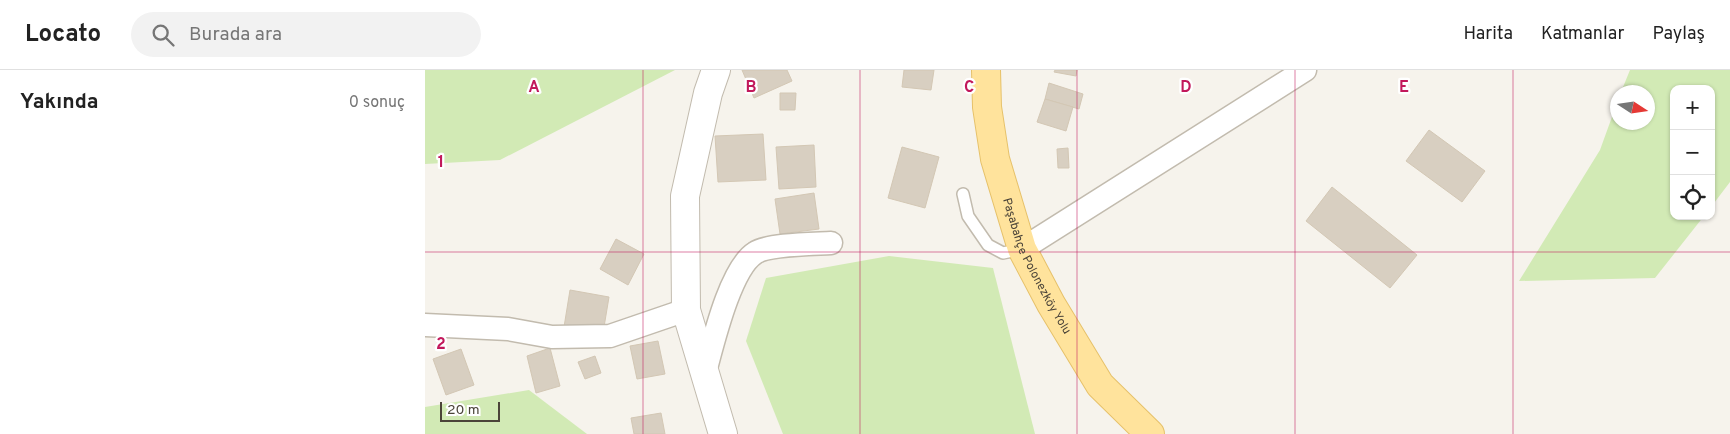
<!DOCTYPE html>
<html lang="tr">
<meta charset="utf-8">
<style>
:root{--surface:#fff;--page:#f2f2f2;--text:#222;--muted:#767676;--line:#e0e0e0}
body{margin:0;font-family:Overpass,sans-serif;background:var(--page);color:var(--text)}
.controls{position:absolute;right:15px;top:15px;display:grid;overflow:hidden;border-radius:10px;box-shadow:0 1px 4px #0004}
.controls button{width:45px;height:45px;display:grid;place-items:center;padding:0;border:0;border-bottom:1px solid var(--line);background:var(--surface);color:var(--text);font:25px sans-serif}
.compass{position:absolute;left:1185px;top:15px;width:45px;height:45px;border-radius:50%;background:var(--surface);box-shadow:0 1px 4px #0004;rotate:102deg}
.scale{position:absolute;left:15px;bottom:12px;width:60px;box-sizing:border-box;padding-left:5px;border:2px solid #4b4439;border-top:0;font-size:14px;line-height:18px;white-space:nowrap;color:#4b4439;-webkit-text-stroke:4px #fff;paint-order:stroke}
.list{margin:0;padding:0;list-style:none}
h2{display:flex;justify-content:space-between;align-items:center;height:65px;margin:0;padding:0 20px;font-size:21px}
h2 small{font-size:16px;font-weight:400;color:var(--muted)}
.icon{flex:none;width:28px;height:28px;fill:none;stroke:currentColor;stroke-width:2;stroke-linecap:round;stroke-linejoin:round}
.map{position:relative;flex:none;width:1305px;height:364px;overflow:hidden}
header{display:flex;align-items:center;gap:30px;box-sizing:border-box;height:70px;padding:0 25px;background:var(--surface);border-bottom:1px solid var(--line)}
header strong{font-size:24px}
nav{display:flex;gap:28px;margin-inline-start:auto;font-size:18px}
.search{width:350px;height:45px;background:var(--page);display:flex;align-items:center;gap:12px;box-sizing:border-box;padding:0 18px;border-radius:28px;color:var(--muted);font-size:19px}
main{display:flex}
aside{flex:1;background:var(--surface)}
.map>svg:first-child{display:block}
.green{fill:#d2eab5}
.building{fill:#d8cfc1;stroke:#d3c7b4}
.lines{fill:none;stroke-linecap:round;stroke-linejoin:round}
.service-casing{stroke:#c2bbae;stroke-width:14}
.minor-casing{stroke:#c2bbae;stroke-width:25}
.tertiary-casing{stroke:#c2bbae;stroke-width:30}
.primary-casing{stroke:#e6c16a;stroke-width:30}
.service{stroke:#fff;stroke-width:11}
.minor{stroke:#fff;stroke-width:22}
.tertiary{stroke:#fff;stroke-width:28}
.primary{stroke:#ffe39c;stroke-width:28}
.grid{fill:none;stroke:#c2185b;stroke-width:1;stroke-opacity:0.55}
.labels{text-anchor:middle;stroke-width:4.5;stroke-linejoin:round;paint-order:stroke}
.street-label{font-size:12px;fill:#4b4439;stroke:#fff}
.grid-label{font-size:16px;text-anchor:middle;font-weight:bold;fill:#c2185b;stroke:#fff;stroke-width:4.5;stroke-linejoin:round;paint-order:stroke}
</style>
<header>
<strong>Locato</strong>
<div class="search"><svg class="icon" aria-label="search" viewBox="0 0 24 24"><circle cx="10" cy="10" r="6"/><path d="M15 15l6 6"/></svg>Burada ara</div>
<nav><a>Harita</a><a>Katmanlar</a><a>Paylaş</a></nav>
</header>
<main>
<aside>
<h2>Yakında<small>0 sonuç</small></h2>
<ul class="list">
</ul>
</aside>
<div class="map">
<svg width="1305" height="364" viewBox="0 0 1305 364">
<rect width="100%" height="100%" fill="#f6f3ec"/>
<g class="green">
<path d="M0,0H250L75,90L0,94Z"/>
<path d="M1205,0H1305V112L1286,137V19H1249V146H1279L1230,208L1094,211L1175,80L1192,33V52H1222V22H1196Z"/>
<path d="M464,186L568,198L610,364H358L321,271L341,208Z"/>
<path d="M104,320L162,364H0V337Z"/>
</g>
<g class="building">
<path d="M317,0H362L367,11L329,28Z"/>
<path d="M479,0H509L506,20L477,17Z"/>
<path d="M630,0H652L651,6L629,2Z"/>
<path d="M624,13L658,24L654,39L620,29Z"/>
<path d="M355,23H371L370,40H355Z"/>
<path d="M620,29L648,37L641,61L612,52Z"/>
<path d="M1004,60L1060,101L1037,132L981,91Z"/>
<path d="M338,64L341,110L293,112L290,66Z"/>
<path d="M389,75L391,117L354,119L351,77Z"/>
<path d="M477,77L514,87L500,138L463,128Z"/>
<path d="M643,78L644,98H633L632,79Z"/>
<path d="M907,117L992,185L965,218L881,151Z"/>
<path d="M389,123L394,159L355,164L350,129Z"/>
<path d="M191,169L219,184L203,215L175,199Z"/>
<path d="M145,220L184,227L178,263L139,257Z"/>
<path d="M233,271L240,304L212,309L205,276Z"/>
<path d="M125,278L135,316L111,323L102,286Z"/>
<path d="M36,279L49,315L21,325L8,289Z"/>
<path d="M170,286L176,303L160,309L153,292Z"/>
<path d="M236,343L240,364H209L206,348Z"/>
</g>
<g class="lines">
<defs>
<path id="service" d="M538,124L543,146L563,175L578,183L597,179"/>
<g id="minor">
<path d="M597,179L880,0"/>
<path d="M0,255L83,259L127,267L185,266L261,240"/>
<path d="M280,302C288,273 305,199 330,183C343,174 389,174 406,173"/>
</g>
<path id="tertiary" d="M291,0L283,23L260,126L261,240L298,364"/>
<g id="primary">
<path id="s1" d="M561,0L562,37L570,89L597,179L626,234L675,315L725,364"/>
</g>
</defs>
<use href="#service" class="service-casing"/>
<use href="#minor" class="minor-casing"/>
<use href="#tertiary" class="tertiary-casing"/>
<use href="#primary" class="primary-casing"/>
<use href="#service" class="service"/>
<use href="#minor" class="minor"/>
<use href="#tertiary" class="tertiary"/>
<use href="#primary" class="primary"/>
</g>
<path class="grid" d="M218,0V364M435,0V364M652,0V364M870,0V364M1088,0V364M0,182H1305"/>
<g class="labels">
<g class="street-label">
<text dy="4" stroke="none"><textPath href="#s1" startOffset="205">Paşabahçe Polonezköy Yolu</textPath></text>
</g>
</g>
<g class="grid-label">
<text x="109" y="22">A</text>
<text x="326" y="22">B</text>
<text x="544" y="22">C</text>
<text x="761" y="22">D</text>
<text x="979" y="22">E</text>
<text x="16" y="97">1</text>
<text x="16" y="279">2</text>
</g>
</svg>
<div class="controls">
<button>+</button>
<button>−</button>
<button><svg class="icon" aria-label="locate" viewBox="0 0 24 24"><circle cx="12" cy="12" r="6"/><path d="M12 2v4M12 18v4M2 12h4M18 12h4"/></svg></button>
</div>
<svg class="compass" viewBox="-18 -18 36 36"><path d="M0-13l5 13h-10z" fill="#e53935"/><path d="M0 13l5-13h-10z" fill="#767676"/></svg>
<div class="scale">20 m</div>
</div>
</main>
